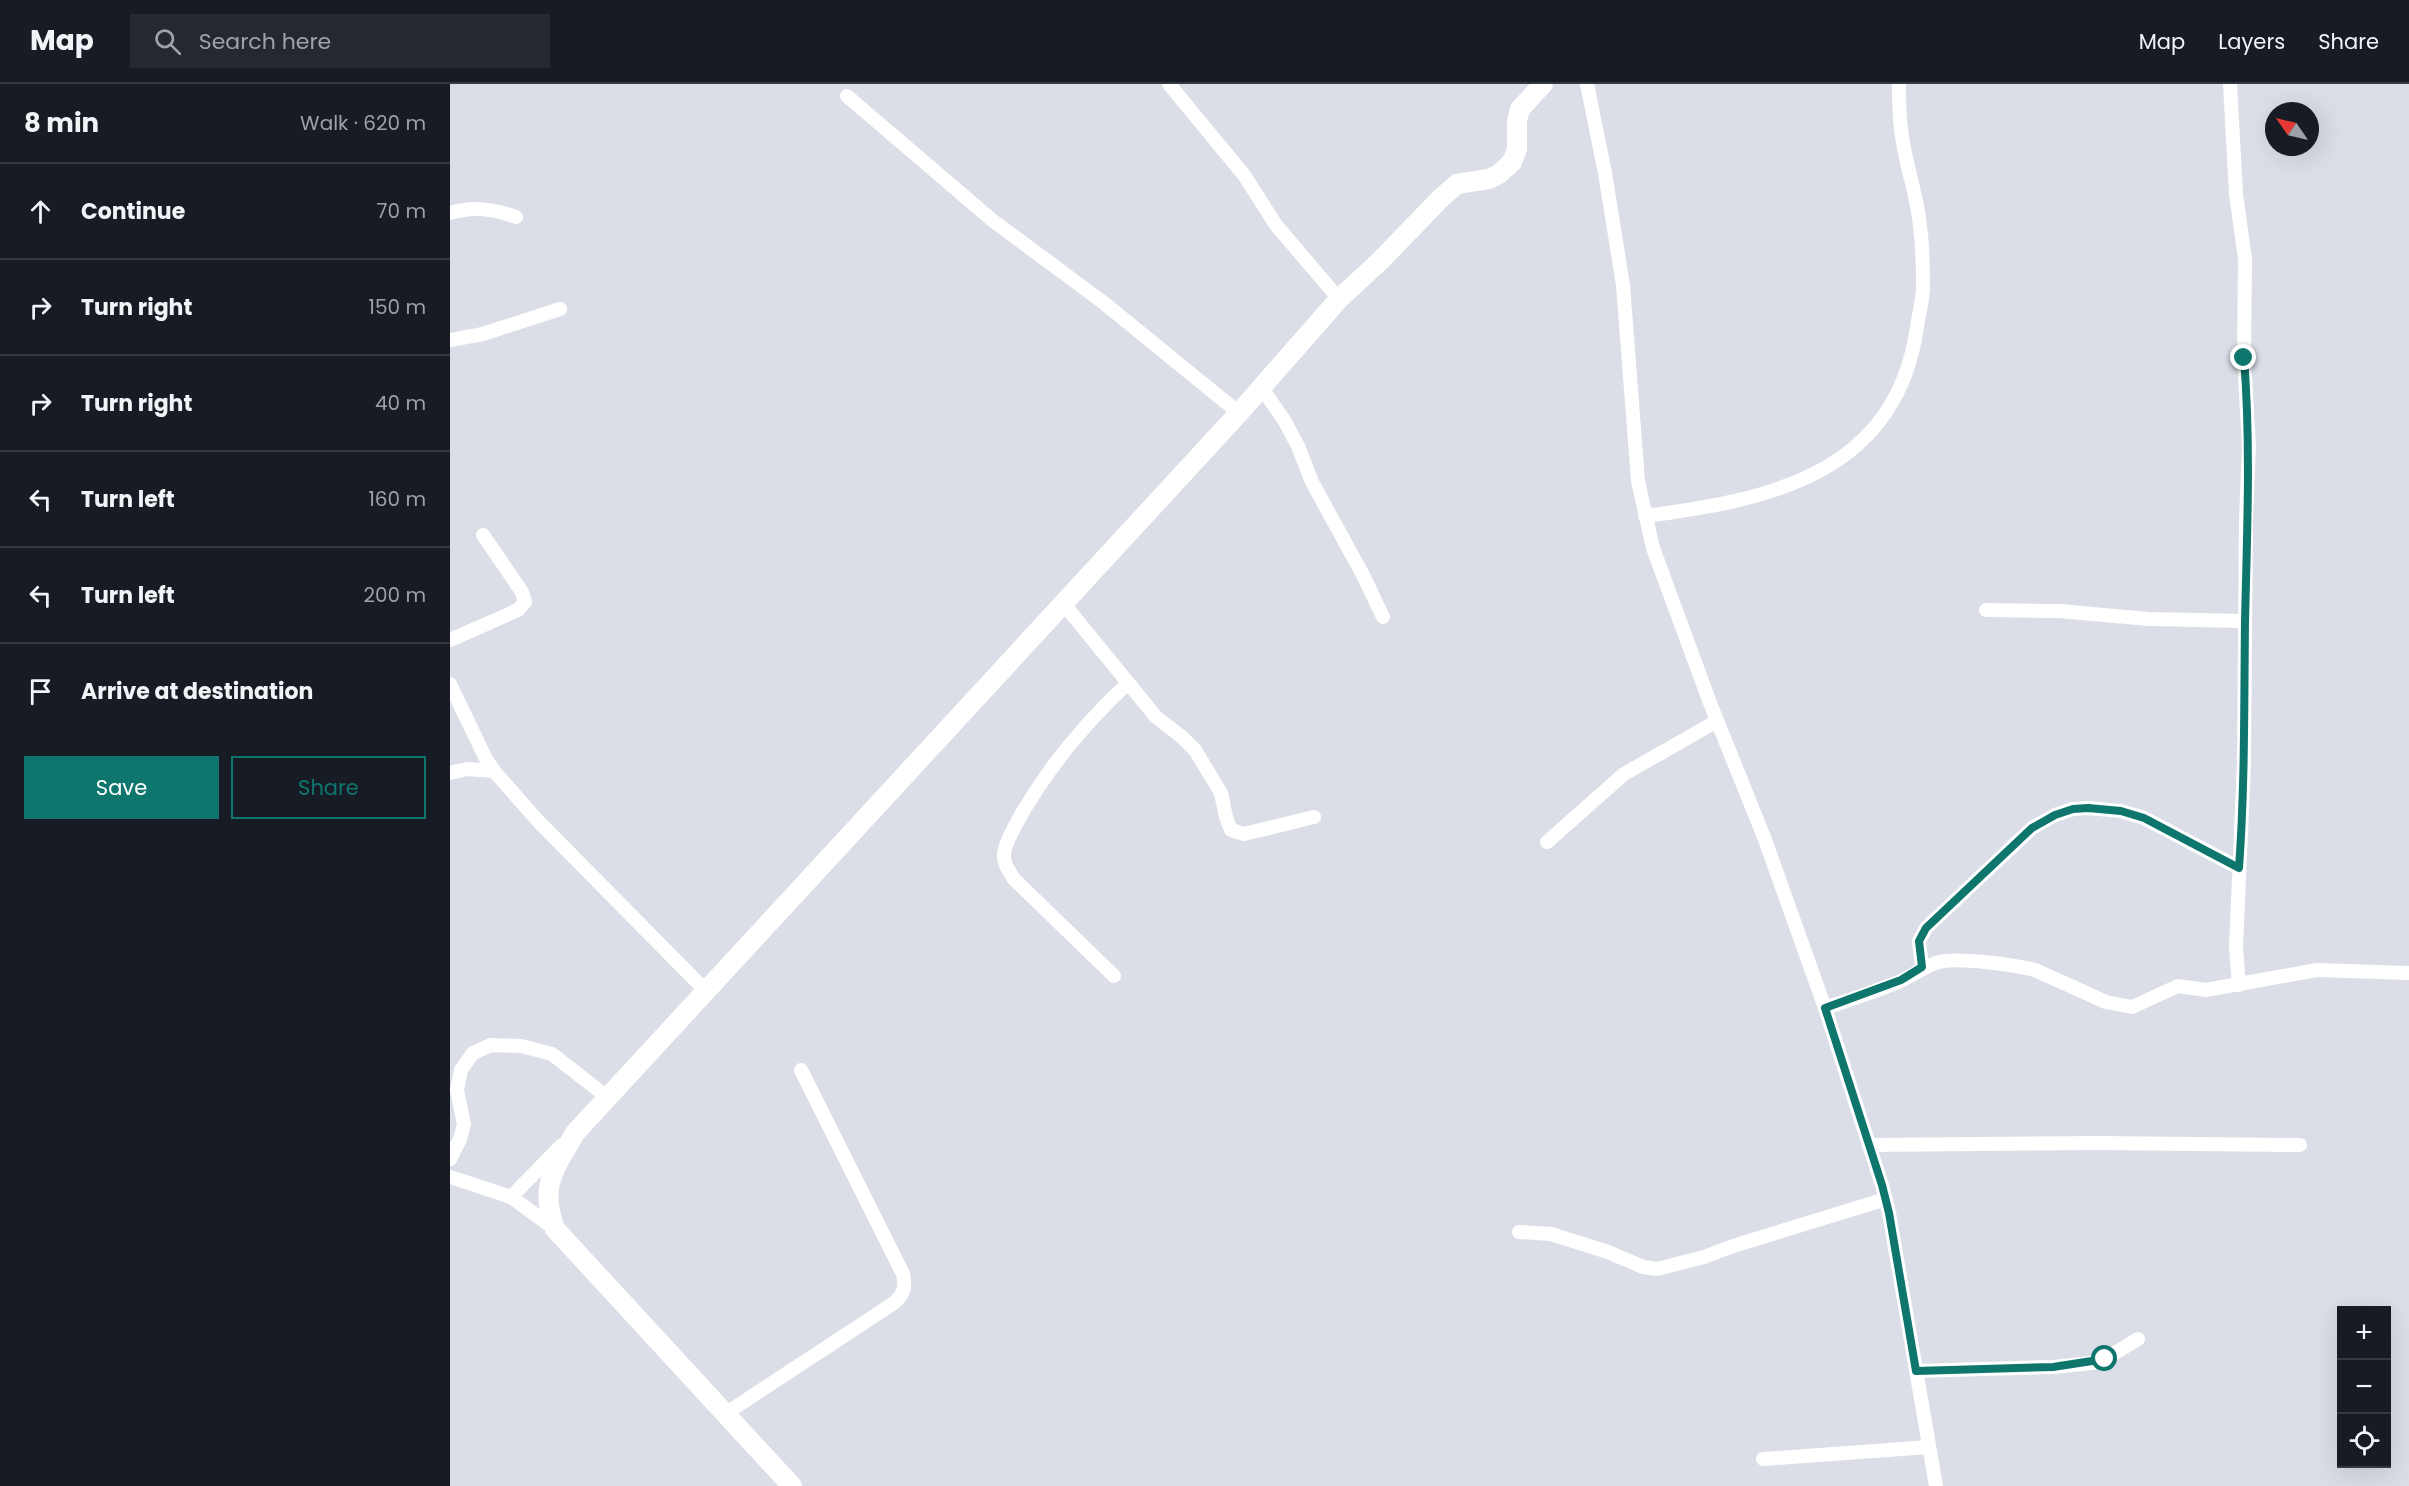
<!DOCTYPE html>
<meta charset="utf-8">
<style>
:root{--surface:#171b24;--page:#242831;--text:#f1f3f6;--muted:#9ea1a6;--line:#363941;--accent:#0f766e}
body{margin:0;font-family:Poppins,sans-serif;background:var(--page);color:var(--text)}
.controls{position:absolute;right:18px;bottom:18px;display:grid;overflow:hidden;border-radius:0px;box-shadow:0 6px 24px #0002}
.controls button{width:54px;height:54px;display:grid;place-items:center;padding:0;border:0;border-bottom:2px solid var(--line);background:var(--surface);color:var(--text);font:30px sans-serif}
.compass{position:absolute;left:1815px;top:18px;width:54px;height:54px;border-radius:50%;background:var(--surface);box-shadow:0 6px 24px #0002;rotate:304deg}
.stop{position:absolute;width:18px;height:18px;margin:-14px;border:4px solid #0f766e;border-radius:50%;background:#fff}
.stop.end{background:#0f766e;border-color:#fff;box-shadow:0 2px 6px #0008}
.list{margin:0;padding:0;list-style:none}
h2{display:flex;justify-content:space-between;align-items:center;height:78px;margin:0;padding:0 24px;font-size:26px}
h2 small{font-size:20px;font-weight:400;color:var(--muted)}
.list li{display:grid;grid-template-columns:39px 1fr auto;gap:18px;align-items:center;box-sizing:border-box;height:96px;padding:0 24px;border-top:2px solid var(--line)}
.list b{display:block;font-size:22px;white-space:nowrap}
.list em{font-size:20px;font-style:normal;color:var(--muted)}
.actions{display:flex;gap:12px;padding:18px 24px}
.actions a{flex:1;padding:14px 0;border:2px solid var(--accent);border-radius:0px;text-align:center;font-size:21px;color:var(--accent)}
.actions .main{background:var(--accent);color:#fff}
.icon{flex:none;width:33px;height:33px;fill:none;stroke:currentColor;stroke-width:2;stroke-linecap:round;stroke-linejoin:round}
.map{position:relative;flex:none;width:1959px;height:1402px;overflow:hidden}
header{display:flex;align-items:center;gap:36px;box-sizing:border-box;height:84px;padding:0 30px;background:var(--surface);border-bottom:2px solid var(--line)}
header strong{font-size:28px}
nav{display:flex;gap:33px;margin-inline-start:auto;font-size:21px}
.search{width:420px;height:54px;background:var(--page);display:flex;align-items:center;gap:15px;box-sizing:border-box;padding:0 21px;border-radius:0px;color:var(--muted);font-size:22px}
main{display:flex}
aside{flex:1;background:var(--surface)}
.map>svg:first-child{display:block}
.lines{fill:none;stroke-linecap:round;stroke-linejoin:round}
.street{stroke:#fff;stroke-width:14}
.secondary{stroke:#fff;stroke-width:20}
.route{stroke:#0f766e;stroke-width:8}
</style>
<header>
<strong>Map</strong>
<div class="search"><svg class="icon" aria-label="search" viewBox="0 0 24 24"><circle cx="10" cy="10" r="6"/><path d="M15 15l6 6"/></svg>Search here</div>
<nav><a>Map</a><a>Layers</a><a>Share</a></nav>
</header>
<main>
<aside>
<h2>8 min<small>Walk · 620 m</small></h2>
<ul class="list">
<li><svg class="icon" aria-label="ahead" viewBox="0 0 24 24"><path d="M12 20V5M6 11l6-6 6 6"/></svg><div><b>Continue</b></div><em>70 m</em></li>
<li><svg class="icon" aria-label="right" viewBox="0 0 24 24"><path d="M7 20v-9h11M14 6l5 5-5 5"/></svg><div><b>Turn right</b></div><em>150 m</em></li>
<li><svg class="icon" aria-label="right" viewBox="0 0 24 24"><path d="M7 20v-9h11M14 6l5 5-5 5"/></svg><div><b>Turn right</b></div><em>40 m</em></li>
<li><svg class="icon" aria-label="left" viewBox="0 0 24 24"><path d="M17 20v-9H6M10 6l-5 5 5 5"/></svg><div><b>Turn left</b></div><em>160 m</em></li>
<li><svg class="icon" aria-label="left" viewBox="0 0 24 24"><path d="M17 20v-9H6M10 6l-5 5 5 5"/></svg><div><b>Turn left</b></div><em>200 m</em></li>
<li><svg class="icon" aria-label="arrive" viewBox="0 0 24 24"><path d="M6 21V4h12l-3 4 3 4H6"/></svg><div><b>Arrive at destination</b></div></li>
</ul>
<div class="actions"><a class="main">Save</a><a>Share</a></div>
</aside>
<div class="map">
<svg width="1959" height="1402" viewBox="0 0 1959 1402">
<rect width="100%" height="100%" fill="#dcdee7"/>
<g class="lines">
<g class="street">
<path d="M719,0L794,91L826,141L889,215"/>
<path d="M1137,0L1155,89L1173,201L1188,397L1203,464L1260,619L1314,753L1375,924L1432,1101L1439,1129L1486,1402"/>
<path d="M1780,0L1786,110L1795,175L1794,274L1799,363L1796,436L1794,678L1786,863L1789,901"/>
<path d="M397,12L542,136L654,219L789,329"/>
<path d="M0,129C24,122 43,125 66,133"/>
<path d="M0,256L33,250L110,225"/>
<path d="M811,303L834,336L848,362L862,398L913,491L933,533"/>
<path d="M1195,432C1320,416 1446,390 1467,243C1469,228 1474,213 1473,198C1473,177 1472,155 1469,134C1465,104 1454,75 1451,45C1449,31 1449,15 1449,0"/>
<path d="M613,519L706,633L732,653L745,666L771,709L776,733L781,746L794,750L864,733"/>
<path d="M1536,526L1609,527L1699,535L1795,537"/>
<path d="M0,556L68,526L75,518L72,508L33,451"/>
<path d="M0,600L36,675L44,687L88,737L256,907"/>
<path d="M0,689L17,685L44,687"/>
<path d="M1097,758L1174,690L1267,637"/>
<path d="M1472,883L1469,857L1476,844L1582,744L1605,731L1623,725L1638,724L1671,727L1694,734L1789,784"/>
<path d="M664,892L564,795C559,787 553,780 554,770C555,760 562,748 566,740C595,687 634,640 678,599"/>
<path d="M1375,924C1399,916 1424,908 1448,898C1463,892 1474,882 1489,878C1510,873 1564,881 1585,886L1656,918L1682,923L1728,902L1756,906L1867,886L1959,889"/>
<path d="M1419,1061L1649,1059L1850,1061"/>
<path d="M0,1075L10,1055L14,1040L7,1006L11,986L23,969L41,961L71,962L102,970L157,1013"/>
<path d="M0,1093L61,1113L105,1145"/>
<path d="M61,1113L112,1061"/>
<path d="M1069,1148L1101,1150L1158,1168L1193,1183L1207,1185L1254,1173L1283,1162L1436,1115"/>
<path d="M1466,1287L1603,1283L1642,1279L1655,1275L1688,1255"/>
<path d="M275,1330L444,1219C454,1210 456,1203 453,1190L351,986"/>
<path d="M1313,1375L1479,1363"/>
</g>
<path class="secondary" d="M342,1402L105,1145C89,1101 104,1087 125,1049L789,329L889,215L930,177L991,114L1007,100L1039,95L1049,90L1062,78L1067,65V37L1070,25L1093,0"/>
</g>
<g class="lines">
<path class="route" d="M1655,1275L1603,1283L1466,1287L1439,1129L1432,1101L1375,924L1451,896L1472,883L1469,857L1476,844L1582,744L1605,731L1623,725L1638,724L1671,727L1694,734L1789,784C1795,702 1794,621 1795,538C1797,450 1801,362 1794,274"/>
</g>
</svg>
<div class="controls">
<button>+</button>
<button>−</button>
<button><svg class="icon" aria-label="locate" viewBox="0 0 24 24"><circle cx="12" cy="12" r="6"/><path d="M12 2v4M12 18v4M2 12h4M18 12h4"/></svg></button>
</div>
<svg class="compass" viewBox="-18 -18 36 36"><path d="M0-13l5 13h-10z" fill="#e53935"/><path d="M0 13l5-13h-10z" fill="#9ea1a6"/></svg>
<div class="stop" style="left:1655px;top:1275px"></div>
<div class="stop end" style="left:1794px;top:274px"></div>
</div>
</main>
